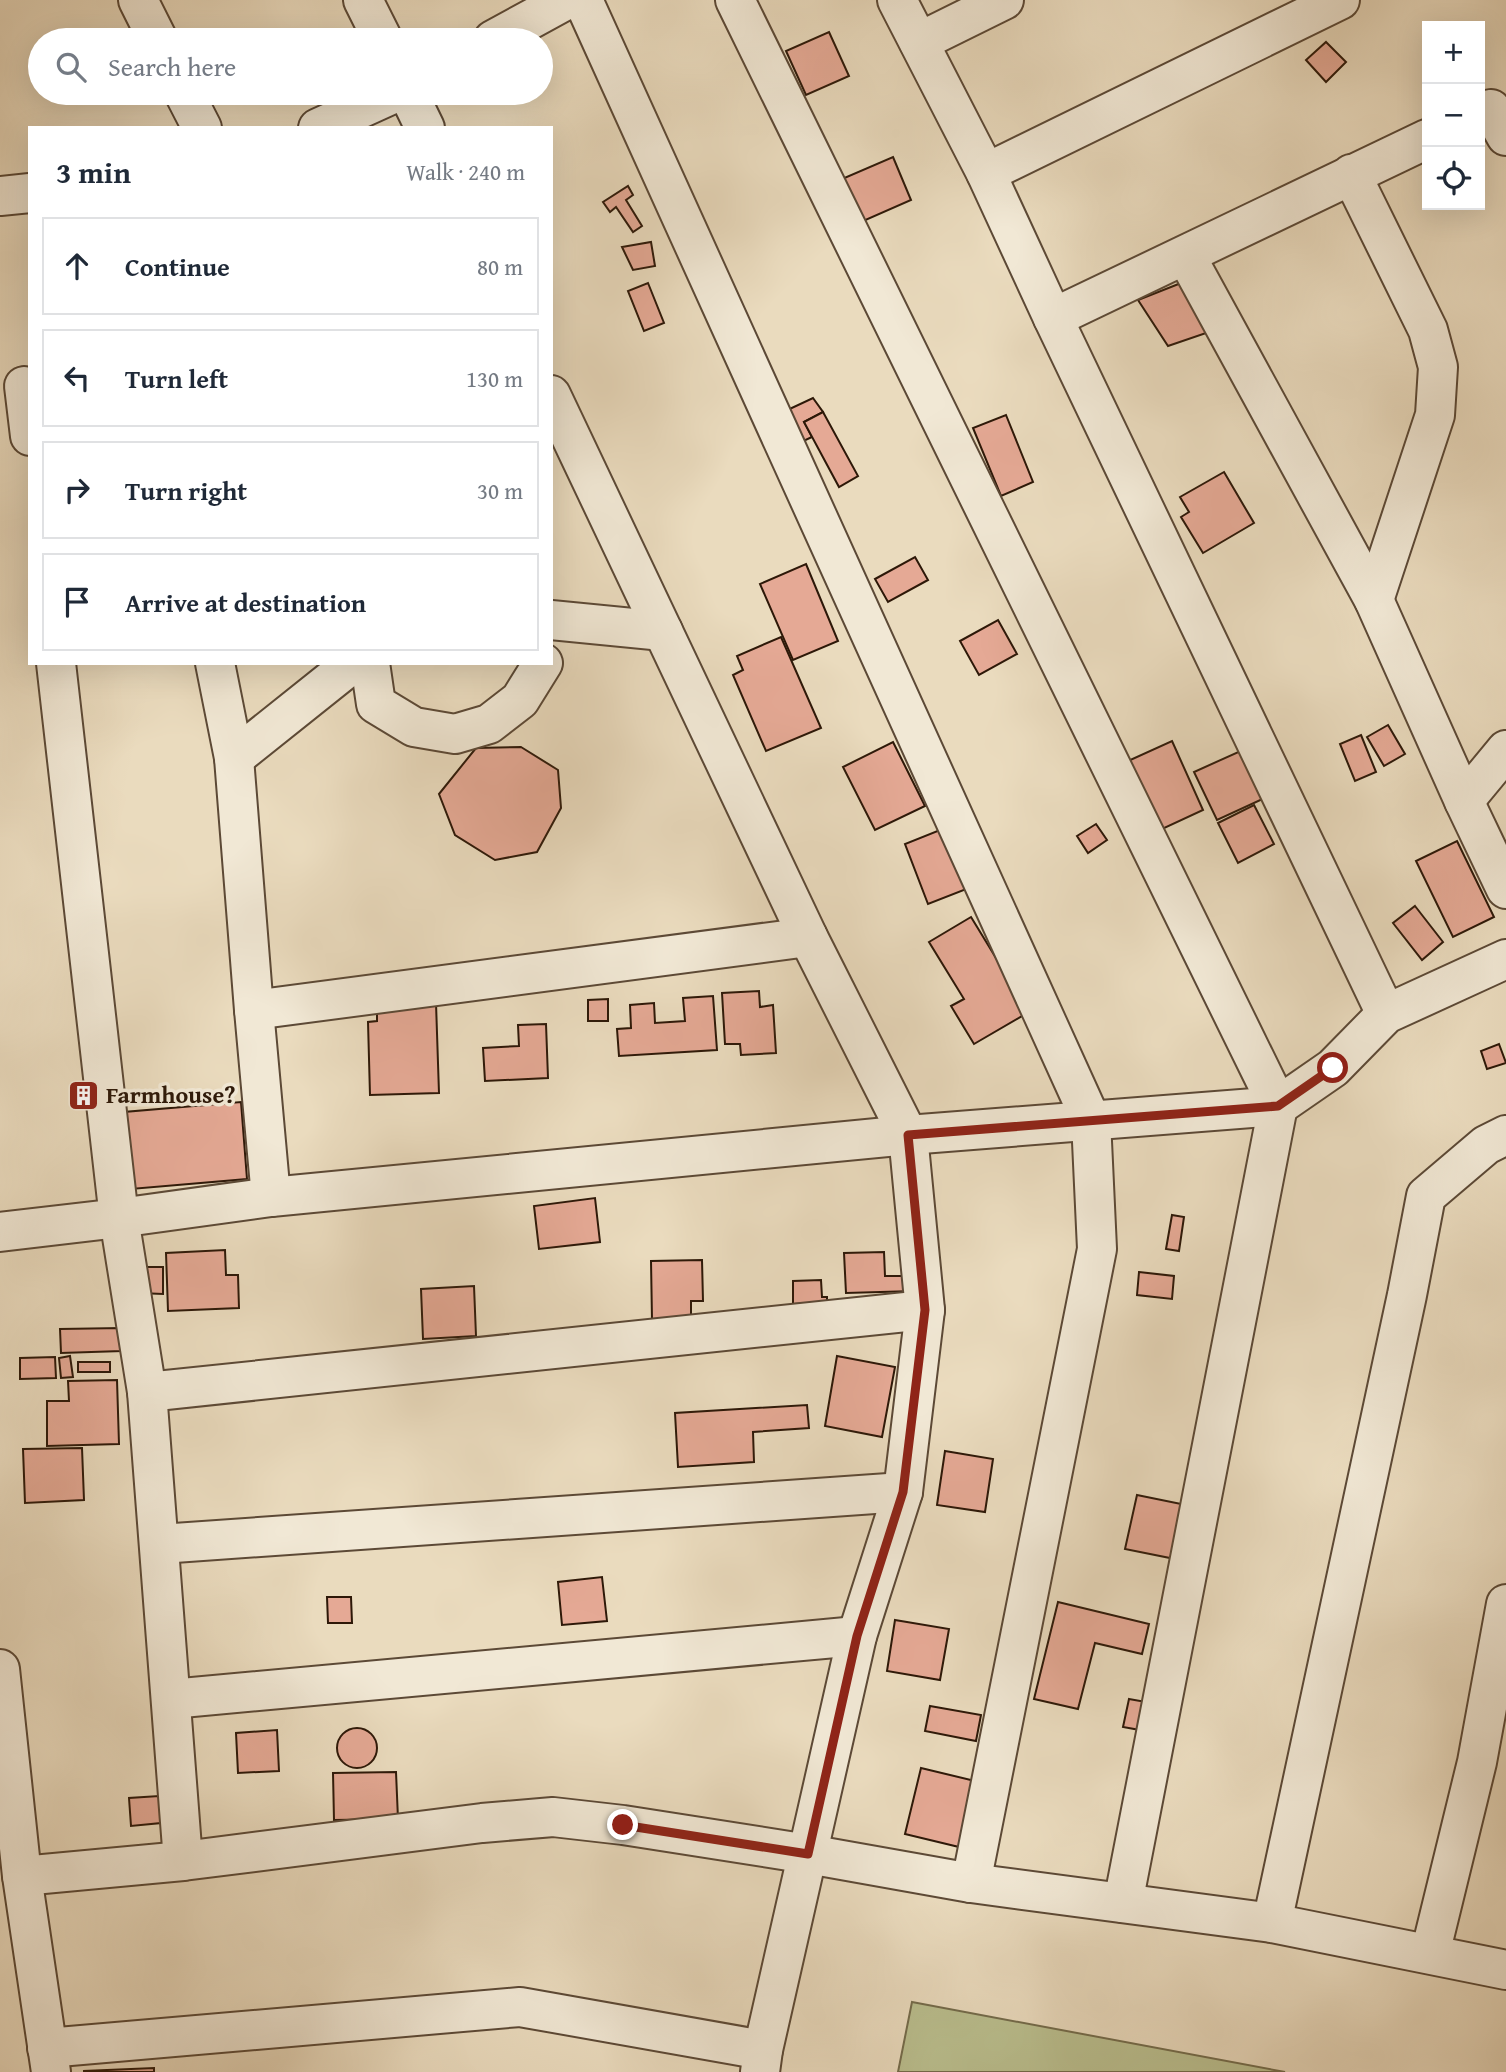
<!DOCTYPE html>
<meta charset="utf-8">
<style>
:root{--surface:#fff;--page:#f2f2f3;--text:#1f2937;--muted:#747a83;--line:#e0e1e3}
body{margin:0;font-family:"Gentium Book Plus",serif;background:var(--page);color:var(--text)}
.controls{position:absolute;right:21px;top:21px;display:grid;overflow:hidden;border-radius:0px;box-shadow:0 7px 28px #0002}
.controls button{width:63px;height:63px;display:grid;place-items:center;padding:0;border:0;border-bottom:2px solid var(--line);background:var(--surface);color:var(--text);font:35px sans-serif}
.stop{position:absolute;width:21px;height:21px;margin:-16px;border:5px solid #8f2418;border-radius:50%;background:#fff}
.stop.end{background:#8f2418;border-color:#fff;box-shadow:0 2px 7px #0008}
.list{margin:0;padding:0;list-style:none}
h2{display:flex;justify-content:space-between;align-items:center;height:91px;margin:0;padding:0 28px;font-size:30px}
h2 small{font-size:23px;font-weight:400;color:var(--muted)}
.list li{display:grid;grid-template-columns:46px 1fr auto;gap:21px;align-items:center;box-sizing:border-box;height:98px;margin:0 14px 14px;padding:0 14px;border:2px solid var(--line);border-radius:0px}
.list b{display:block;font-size:26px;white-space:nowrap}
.list em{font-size:23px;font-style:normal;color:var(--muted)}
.icon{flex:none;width:38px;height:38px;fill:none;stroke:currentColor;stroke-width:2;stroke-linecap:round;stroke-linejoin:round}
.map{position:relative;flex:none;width:1506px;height:2072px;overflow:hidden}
.search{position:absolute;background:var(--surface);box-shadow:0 7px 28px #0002;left:28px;top:28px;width:525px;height:77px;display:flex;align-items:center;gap:18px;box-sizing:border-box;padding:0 24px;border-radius:38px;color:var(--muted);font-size:26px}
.panel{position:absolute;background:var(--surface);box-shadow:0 7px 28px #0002;left:28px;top:126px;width:525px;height:539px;border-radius:0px}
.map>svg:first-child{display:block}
.green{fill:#babf8f;stroke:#746c4c;stroke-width:2}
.building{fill:#e5a995;stroke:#2d1808;stroke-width:2}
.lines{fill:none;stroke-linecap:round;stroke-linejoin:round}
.street-casing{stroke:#5c4936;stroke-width:42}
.street{stroke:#f1e8d5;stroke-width:38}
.route{stroke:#8f2418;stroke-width:9}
.labels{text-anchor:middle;stroke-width:7;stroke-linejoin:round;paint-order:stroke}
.poi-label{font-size:24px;font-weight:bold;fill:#2d1808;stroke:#f1e8d5;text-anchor:start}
</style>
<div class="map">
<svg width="1506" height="2072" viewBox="0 0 1506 2072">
<rect width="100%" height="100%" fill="#eadbbe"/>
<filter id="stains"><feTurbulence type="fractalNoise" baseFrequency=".00286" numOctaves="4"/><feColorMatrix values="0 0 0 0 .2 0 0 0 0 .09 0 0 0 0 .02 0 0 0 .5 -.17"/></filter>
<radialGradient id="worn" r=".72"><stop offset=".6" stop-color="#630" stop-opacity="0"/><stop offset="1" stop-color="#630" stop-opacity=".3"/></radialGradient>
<path class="green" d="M912,2002L1285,2072H898Z"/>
<g class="building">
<path d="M829,32L849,76L806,95L786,51Z"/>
<path d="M1326,42L1346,62L1326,82L1306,60Z"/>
<path d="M893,157L911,200L861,222L842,179Z"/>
<path d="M628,186L633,195L626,200L642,226L633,232L616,207L610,212L603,202Z"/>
<path d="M651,242L655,266L633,270L622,247Z"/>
<path d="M648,283L664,323L644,331L628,291Z"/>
<path d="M1181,283L1212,331L1168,346L1138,300Z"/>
<path d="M813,398L823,412L804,422L812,437L797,444L781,413Z"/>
<path d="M823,412L858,476L839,487L804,422Z"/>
<path d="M1006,415L1033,482L1001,496L973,428Z"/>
<path d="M1224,472L1254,523L1203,553L1181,517L1189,512L1180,497Z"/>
<path d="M915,557L928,580L888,602L875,579Z"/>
<path d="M806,564L838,641L793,660L760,584Z"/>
<path d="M998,620L1017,654L979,675L960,641Z"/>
<path d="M781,637L821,728L766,751L733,675L743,670L737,656Z"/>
<path d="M1388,725L1405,754L1384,766L1367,737Z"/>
<path d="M1361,735L1376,772L1355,781L1340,744Z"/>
<path d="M1172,741L1203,810L1160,830L1128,761Z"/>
<path d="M893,742L925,806L875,830L843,767Z"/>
<path d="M521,747L558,770L561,808L537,852L495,860L455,835L439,794L476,748Z"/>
<path d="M1245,749L1267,797L1217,820L1194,772Z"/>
<path d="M1254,805L1274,844L1238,863L1218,823Z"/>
<path d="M1096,824L1107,840L1088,853L1077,836Z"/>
<path d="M945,828L969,888L928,904L905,844Z"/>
<path d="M1457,841L1494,917L1453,937L1416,861Z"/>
<path d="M1415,906L1443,942L1422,960L1393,923Z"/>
<path d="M971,917L1029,1012L974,1044L951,1006L964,999L929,942Z"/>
<path d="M759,991L760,1007L773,1005L776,1053L741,1055L740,1044H725L722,993Z"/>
<path d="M713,996L717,1050L619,1056L617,1029L631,1028L630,1005L654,1003L655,1023L685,1021L683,998Z"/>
<path d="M608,999V1021H588V1000Z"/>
<path d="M436,1003L439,1093L370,1095L368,1022L377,1021V1005Z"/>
<path d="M546,1024L548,1078L485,1081L483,1048L519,1046L518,1025Z"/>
<path d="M1499,1044L1506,1063L1487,1069L1481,1051Z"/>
<path d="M92,1086L93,1103L74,1107L72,1087Z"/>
<path d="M241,1102L247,1179L131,1189L124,1112Z"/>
<path d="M595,1198L600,1242L539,1249L534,1206Z"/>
<path d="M1172,1215L1184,1217L1179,1251L1166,1249Z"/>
<path d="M225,1250L226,1275H238L239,1308L168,1311L166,1253Z"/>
<path d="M884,1252L885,1276H915V1291L846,1293L844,1253Z"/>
<path d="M702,1260L703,1301H691V1319L652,1320L651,1261Z"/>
<path d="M140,1267H163V1294L139,1293Z"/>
<path d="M1139,1272L1174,1276L1172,1299L1137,1295Z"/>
<path d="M821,1280L822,1297H827V1302L793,1304V1281Z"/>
<path d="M474,1286L476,1336L423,1339L421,1289Z"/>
<path d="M122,1328V1351L61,1353L60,1329Z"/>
<path d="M70,1356L73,1377L61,1378L59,1358Z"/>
<path d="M837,1356L895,1367L882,1437L825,1426Z"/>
<path d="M55,1357L56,1378L20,1379V1358Z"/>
<rect x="78" y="1362" width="32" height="10"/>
<path d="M117,1380L119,1444L47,1446V1401H69L68,1381Z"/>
<path d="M807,1405L809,1428L753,1432L754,1462L678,1467L675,1413Z"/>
<path d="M82,1448L84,1500L25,1503L23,1449Z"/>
<path d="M945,1451L993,1459L985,1512L937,1505Z"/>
<path d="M1137,1495L1191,1506L1180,1560L1125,1549Z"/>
<path d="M602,1577L607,1621L562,1625L558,1582Z"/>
<path d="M327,1597H351L352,1623H328Z"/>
<path d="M1058,1602L1149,1624L1142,1654L1095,1643L1078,1709L1034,1699Z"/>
<path d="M895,1620L949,1629L940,1680L887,1671Z"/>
<path d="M1129,1699L1146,1702L1140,1730L1123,1727Z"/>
<path d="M930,1706L981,1715L976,1741L925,1731Z"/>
<circle cx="357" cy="1748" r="20"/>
<path d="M277,1730L279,1771L238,1773L236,1733Z"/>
<path d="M921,1768L975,1781L959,1847L905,1834Z"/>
<path d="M396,1772L398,1819L334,1820L333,1773Z"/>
<path d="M159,1796L161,1823L131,1826L129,1798Z"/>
<path d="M154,2068V2072H84V2071Z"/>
</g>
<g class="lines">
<defs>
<g id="street">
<path d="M138,0L158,40"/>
<path d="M363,0L383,40"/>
<path d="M583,0L1091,1120L1097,1249L971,1883"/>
<path d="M735,0L1278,1106L1123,1903"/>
<path d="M897,0L986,173L1053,318L1386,1014"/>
<path d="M493,40L566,0"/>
<path d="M919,42L1004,0"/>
<path d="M184,93L202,128"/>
<path d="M408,93L425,128"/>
<path d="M1491,109L1506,136"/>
<path d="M318,128L395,93"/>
<path d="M986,173L1340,0"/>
<path d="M1351,174L1428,330L1438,367L1435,415L1374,600"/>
<path d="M0,196L30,193"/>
<path d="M1186,256L1374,600L1464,801L1506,889"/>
<path d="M1053,318L1427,139"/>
<path d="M24,386L30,436"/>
<path d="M551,395L808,937L908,1135L925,1310L903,1492L857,1636L763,2050L760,2072"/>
<path d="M551,620L663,631"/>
<path d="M56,663L119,1218L147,1392L183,1861"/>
<path d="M215,663L234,758L254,1010L271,1197"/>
<path d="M370,663L376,704L414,727L455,734L489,724L520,700L543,663"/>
<path d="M234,758L353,663"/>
<path d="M1464,801L1506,750"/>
<path d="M254,1010L808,937"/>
<path d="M0,1232L119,1218L271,1197L908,1135L1278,1106L1333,1068L1386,1014L1506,959"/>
<path d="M147,1392L925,1310"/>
<path d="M160,1544L903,1492"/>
<path d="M0,1669L22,1876L51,2072"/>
<path d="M171,1699L857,1636"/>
<path d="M22,1876L183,1861L482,1823L553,1817L623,1825L808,1854L971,1883L1272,1923L1506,1970"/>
<path d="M1272,1923L1407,1295L1426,1196L1486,1145L1506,1135"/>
<path d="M1430,1954L1477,1762L1506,1604"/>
<path d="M47,2048L520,2007L763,2050"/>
</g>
</defs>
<use href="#street" class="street-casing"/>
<use href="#street" class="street"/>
</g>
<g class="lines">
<path class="route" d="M623,1825L808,1854L857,1636L903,1492L925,1310L908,1135L1278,1106L1333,1068"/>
</g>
<defs>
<symbol id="building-square" viewBox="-11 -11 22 22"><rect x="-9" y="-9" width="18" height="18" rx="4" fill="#8f2418" stroke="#f1e8d5"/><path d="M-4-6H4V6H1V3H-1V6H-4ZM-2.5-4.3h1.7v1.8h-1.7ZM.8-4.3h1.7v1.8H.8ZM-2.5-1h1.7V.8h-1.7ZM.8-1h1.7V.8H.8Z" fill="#fff"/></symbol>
</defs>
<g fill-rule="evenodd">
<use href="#building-square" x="66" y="1078" width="35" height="35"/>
</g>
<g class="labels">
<g class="poi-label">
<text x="106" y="1103">Farmhouse?</text>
</g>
</g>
<rect width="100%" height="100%" filter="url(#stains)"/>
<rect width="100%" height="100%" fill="url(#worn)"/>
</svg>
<div class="controls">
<button>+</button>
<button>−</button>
<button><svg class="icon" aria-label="locate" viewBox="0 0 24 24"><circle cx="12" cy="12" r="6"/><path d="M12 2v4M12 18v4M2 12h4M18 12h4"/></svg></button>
</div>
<div class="stop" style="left:1333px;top:1068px"></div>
<div class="stop end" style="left:623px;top:1825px"></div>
<div class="search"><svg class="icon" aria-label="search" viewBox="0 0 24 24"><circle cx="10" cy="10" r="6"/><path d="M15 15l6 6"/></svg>Search here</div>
<section class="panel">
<h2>3 min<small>Walk · 240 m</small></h2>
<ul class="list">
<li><svg class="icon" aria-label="ahead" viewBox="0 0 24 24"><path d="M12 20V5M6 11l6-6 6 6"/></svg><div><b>Continue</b></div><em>80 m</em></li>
<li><svg class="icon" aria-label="left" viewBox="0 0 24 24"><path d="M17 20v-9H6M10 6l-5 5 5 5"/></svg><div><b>Turn left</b></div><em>130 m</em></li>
<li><svg class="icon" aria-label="right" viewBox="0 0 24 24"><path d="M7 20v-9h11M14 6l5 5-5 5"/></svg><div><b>Turn right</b></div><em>30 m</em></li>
<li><svg class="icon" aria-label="arrive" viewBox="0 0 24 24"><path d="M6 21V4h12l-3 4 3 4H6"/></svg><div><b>Arrive at destination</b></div></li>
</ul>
</section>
</div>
